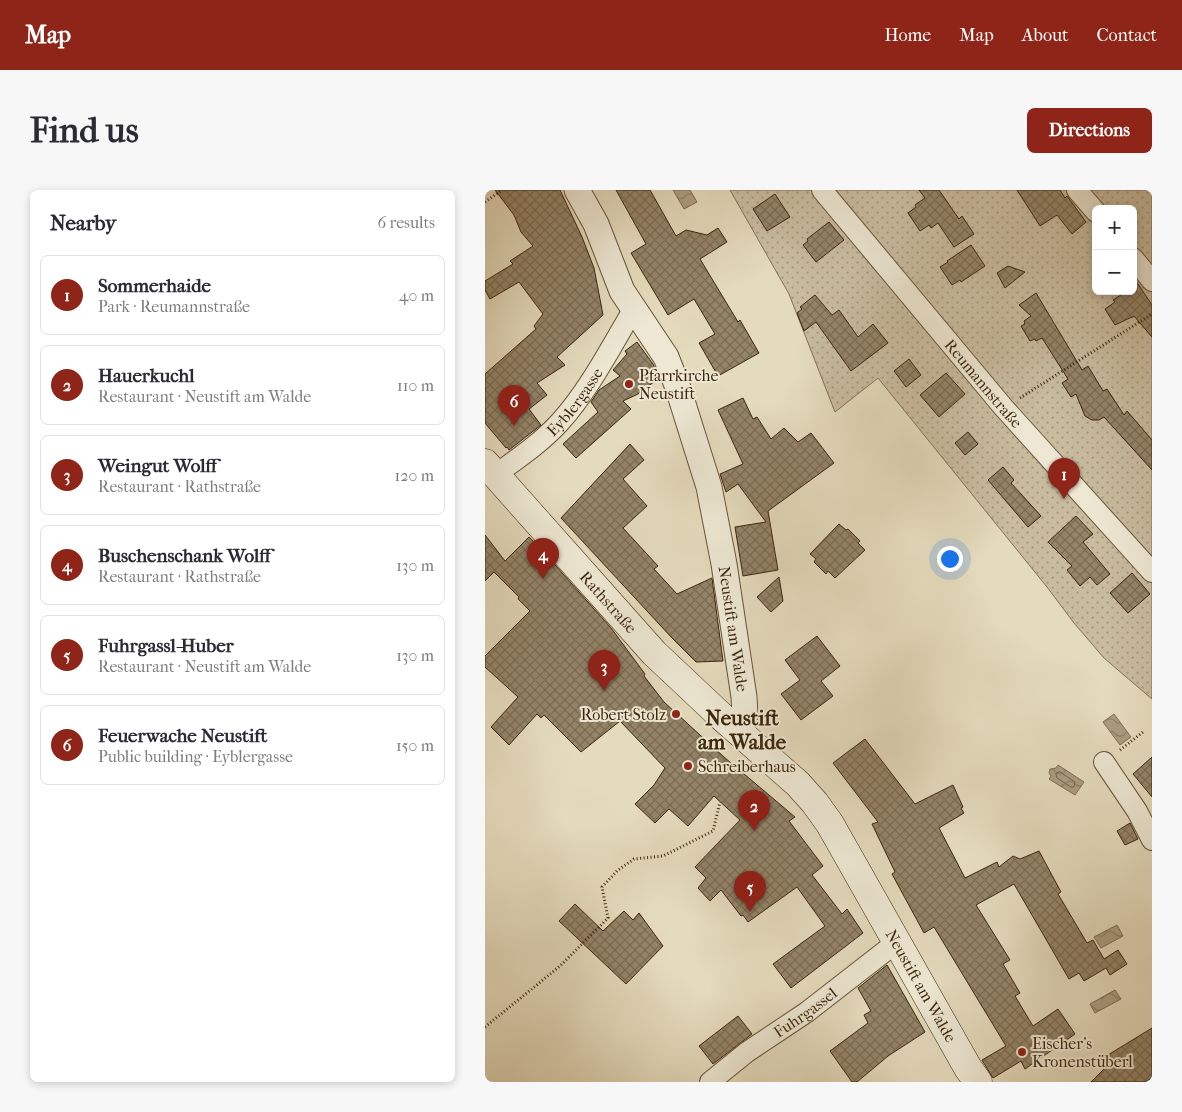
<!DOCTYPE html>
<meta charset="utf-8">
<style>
:root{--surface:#fff;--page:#f7f7f7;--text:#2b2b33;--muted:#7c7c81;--line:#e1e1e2;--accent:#8f2418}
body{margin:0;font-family:"IM FELL French Canon",serif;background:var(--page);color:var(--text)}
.controls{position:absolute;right:15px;top:15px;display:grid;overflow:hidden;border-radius:8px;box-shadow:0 2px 8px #0003}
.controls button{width:45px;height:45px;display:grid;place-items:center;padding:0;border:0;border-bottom:1px solid var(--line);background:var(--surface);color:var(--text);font:25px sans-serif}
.you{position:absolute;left:464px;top:368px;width:18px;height:18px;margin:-12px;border:4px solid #fff;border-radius:50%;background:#1a73e8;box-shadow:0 0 0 8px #1a73e833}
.badge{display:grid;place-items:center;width:32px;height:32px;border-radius:50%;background:var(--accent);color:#fff;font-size:16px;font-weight:700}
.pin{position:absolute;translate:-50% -41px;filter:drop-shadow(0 1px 2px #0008)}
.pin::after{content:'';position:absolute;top:26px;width:18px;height:15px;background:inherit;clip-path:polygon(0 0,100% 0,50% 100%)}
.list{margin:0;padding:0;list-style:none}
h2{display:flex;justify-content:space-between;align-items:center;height:65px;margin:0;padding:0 20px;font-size:21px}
h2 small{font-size:16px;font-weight:400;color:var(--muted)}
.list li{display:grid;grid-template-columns:32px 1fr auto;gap:15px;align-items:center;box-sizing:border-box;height:80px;margin:0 10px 10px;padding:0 10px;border:1px solid var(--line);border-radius:8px}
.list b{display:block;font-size:19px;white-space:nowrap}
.list p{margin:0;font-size:16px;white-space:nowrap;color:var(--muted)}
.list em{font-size:16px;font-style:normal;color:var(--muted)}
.map{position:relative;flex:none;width:667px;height:892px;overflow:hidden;border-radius:8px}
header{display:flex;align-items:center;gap:30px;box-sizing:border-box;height:70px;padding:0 25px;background:var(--accent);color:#fff}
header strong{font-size:24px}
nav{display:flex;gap:28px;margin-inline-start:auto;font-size:18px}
.intro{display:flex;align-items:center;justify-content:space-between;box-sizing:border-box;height:120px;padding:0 30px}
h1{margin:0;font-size:35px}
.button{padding:12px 22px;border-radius:8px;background:var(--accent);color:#fff;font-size:18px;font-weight:700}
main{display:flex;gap:30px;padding:0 30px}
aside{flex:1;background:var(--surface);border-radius:8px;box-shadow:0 2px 8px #0003}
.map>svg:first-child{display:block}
.park{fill:url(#park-dots);stroke:#827055;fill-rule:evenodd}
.water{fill:url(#water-waves);stroke:#7f6d52}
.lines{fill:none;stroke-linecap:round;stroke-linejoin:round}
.shore{stroke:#746246;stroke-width:1}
.building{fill:url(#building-cross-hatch);stroke:#3d260c}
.minor-casing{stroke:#675338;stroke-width:22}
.tertiary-casing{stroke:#675338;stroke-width:27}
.secondary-casing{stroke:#3d260c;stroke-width:29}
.path{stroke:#3d260c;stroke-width:3;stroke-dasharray:1 2.5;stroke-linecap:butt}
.minor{stroke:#ede7d3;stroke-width:20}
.tertiary{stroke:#ede7d3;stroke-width:25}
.secondary{stroke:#ede7d3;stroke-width:28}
.poi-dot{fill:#8f2418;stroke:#ede7d3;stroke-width:2}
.labels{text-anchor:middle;stroke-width:4;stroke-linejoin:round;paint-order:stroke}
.poi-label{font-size:16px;fill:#3d260c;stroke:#ede7d3;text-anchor:start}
.street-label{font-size:16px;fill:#3d260c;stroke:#ede7d3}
.district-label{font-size:21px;font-weight:bold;fill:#3d260c;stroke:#ede7d3}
</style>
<header>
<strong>Map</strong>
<nav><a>Home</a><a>Map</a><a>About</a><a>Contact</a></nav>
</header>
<div class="intro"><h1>Find us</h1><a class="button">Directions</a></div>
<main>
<aside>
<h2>Nearby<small>6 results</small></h2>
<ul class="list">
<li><span class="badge">1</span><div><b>Sommerhaide</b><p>Park · Reumannstraße</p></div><em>40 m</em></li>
<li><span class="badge">2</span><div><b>Hauerkuchl</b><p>Restaurant · Neustift am Walde</p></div><em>110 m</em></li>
<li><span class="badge">3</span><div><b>Weingut Wolff</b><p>Restaurant · Rathstraße</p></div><em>120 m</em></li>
<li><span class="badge">4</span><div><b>Buschenschank Wolff</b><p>Restaurant · Rathstraße</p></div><em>130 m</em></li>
<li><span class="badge">5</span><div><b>Fuhrgassl-Huber</b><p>Restaurant · Neustift am Walde</p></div><em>130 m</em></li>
<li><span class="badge">6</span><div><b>Feuerwache Neustift</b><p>Public building · Eyblergasse</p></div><em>150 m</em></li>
</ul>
</aside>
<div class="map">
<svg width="667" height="892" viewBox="0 0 667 892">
<defs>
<pattern id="park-dots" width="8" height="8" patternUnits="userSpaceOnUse" patternTransform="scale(1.25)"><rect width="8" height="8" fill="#c8bb9e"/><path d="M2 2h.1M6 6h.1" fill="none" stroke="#a4987f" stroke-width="1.8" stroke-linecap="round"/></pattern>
<pattern id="water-waves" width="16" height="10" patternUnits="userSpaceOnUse" patternTransform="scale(1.25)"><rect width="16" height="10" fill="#ab9d80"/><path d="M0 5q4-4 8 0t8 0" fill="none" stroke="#8c8067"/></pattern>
<pattern id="building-cross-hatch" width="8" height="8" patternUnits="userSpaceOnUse" patternTransform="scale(1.25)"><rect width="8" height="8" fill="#948468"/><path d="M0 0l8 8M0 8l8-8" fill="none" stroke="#7a6c54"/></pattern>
</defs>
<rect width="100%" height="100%" fill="#e4dabc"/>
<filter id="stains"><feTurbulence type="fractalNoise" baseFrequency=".004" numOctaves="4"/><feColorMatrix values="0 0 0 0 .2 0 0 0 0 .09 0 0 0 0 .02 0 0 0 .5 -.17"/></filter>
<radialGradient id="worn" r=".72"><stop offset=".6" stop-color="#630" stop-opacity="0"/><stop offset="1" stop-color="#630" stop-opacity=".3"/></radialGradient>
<path class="park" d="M245,0H667V509L619,468L589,433L562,397L393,188L350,222L304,104ZM611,19H648V101H611Z"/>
<g class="water">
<path d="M188,0H205L212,12L199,19Z"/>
<path d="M629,524L646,547L635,555L618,532Z"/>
<path d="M573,575L599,592L590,605L564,589L566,586L564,583L565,579L571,578Z"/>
<path d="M632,735L638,746L616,758L609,747Z"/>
<path d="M630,800L636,809L610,823L605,814Z"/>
</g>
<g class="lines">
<path class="shore" d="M575,582L590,592L589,597H586L572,588L571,584Z"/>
</g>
<g class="building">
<path d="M10,0H75L97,47L109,78L118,125L72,167L80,175L52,193L62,205L44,219L56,235L24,260L22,257L21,258L0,233V184L51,139L49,136L58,124L34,92L5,109L0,100V91L28,74L25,71L48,56L36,42L29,25Z"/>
<path d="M131,0H165L191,46L201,40L222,45L233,38L242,52L215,69L253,132L255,130L274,163L233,186L214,153L230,144L209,109L183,125L146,63L161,54Z"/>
<path d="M434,0H454L474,29L477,26L489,44L469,57L453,33L446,38L444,35L435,41L423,23L431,17L430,15L440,8Z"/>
<path d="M532,0H575L580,8L582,6L601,32L587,44L572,25L555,36Z"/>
<path d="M290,4L305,27L282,41L268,19Z"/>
<path d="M344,32L359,50L331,72L318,55L323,51L322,49Z"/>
<path d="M486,55L500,76L476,92L475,90L467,95L455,77L463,72L462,71Z"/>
<path d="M523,76L540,82L520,98L512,83Z"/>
<path d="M653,94L667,115V147L649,126L630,135L620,119L630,112L628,110L642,101H648V97Z"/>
<path d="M551,103L597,180L603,176L618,201L622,199L639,225L642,221L667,250V280L619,227L614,230H607L600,226L591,204L586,207L577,193L583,189L557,148L551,151L550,149L545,151L536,136L540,134L539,131L546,126L534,115Z"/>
<path d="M330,105L347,125L354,120L373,147L388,134L403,153L366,181L331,132L319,141L312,123L317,119L315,117Z"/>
<path d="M152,152L168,174L174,188L153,204L138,211L146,219L91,268L78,254L113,222L106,212L114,200L135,186L128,180L142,164L140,161Z"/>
<path d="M424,169L436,185L421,197L409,181Z"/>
<path d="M461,183L480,204L454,227L435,205Z"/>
<path d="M258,208L268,229L272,227L286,249L299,238L313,252L326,243L349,273L283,321L293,380L258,386L250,337L281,332L253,294L241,302L235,284L258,274L233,220Z"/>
<path d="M483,242L493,254L480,265L470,253Z"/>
<path d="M145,254L159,270L138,289L162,316L138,338L173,376L169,379L192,404L227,388L238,471L211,472L187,448L76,328Z"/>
<path d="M518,277L529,290L526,293L556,326L543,337L503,290Z"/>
<path d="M591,326L608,344L598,352L625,384L612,395L605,387L595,396L582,380L587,376L563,352Z"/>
<path d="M354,334L361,340L363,339L375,351L373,353L380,360L350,388L343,381L341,384L329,372L331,369L325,364Z"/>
<path d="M0,345L20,371L44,347L54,357L126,438L160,484L159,486L179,512L239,567L310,627L304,631L338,676L327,685L357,724L362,719L378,743L306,798L288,774L340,736L312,697L263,732L258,725L256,726L236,700L225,711L213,698L221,688L210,677L255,630L229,606L203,636L184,619L170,633L150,614L169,595L180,578L135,531L96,562L59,525L56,528L52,524L24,555L6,537L33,507L0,477V466L45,421L33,409L34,407L9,382L0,391Z"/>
<path d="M647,383L665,404L643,423L625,403Z"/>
<path d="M294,387L298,411L286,422L272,407Z"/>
<path d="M332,446L355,476L336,491L348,506L316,530L296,504L315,490L300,470Z"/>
<path d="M380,549L430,614L468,595L478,617L476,618L479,623L454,638L480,688L512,672L514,677L528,666L535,669L554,661L576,702L573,704L602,753L608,750L619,769L633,760L642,774L625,785L621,778L599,791L594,783L584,789L529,694L491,715L525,770L518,774L535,803L530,806L548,836L573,819L590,844L540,879L536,871L508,888L497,870L521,856L449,737L439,743L407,684L410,682L387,634L393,632L348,573Z"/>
<path d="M667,567V607L648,584Z"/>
<path d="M645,633L653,649L640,655L632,641Z"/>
<path d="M90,714L118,741L139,721L148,730L154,723L178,756L141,794L74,731Z"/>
<path d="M402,775L440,842L403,866L372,892H367L345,861L383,833L379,825L386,821L373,798Z"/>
<path d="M253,826L267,844L228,874L214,856Z"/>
<path d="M667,838V888L660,892H606L626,872L623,865Z"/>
</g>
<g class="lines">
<defs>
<g id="minor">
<path id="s1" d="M337,0L519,218L667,382"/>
<path d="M592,0L611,22"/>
<path d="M648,68L667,91"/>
<path id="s2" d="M10,285C32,269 56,253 75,232C104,200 126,157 148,120"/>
<path d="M619,572L652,621L667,650"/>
<path id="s3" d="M225,892L262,862L322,822L412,752"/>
</g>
<g id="tertiary">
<path id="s4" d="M92,0L111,34L137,101L181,167L192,195L224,297L239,374L259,507L260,525L255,543"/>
</g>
<g id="secondary">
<path id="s5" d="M0,273L169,463L237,527L313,594L330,613L345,634L483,878L493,892"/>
</g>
</defs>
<use href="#minor" class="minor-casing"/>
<use href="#tertiary" class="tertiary-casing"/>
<use href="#secondary" class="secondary-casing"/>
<g class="path">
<path d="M0,12L17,0"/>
<path d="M535,208L667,124"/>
<path d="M635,560L658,542"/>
<path d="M0,837L75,776L123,728L117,697L132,681L149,669L178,666L228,641L235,612"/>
</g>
<use href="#minor" class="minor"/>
<use href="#tertiary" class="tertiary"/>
<use href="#secondary" class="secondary"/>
</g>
<g class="poi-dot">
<circle cx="144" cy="194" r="5"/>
<circle cx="191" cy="524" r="5"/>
<circle cx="203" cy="576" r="5"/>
<circle cx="537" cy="862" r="5"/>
</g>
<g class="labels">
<g class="poi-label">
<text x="154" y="191">Pfarrkirche<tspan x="154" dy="18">Neustift</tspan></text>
<text x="181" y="530" text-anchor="end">Robert Stolz</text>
<text x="213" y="582">Schreiberhaus</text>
<text x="547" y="859">Eischer's<tspan x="547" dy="18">Kronenstüberl</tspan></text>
</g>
<g class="street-label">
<text dy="6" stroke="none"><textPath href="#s1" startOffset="252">Reumannstraße</textPath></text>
<text dy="6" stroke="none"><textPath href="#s2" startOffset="109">Eyblergasse</textPath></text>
<text dy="6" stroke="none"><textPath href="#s5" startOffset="186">Rathstraße</textPath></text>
<text dy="6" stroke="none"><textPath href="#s4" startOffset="471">Neustift am Walde</textPath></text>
<text dy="6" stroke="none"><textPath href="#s5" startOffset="686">Neustift am Walde</textPath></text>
<text dy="6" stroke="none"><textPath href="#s3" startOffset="118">Fuhrgassel</textPath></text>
</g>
<g class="district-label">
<text x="257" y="535">Neustift<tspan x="257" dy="24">am Walde</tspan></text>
</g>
</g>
<rect width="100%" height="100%" filter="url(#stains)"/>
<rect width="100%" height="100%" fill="url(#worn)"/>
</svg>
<div class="controls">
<button>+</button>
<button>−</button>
</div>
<div class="you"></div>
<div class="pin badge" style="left:579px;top:309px">1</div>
<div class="pin badge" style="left:269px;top:641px">2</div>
<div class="pin badge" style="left:119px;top:501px">3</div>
<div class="pin badge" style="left:58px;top:389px">4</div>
<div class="pin badge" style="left:265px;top:722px">5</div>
<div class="pin badge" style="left:29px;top:236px">6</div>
</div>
</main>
